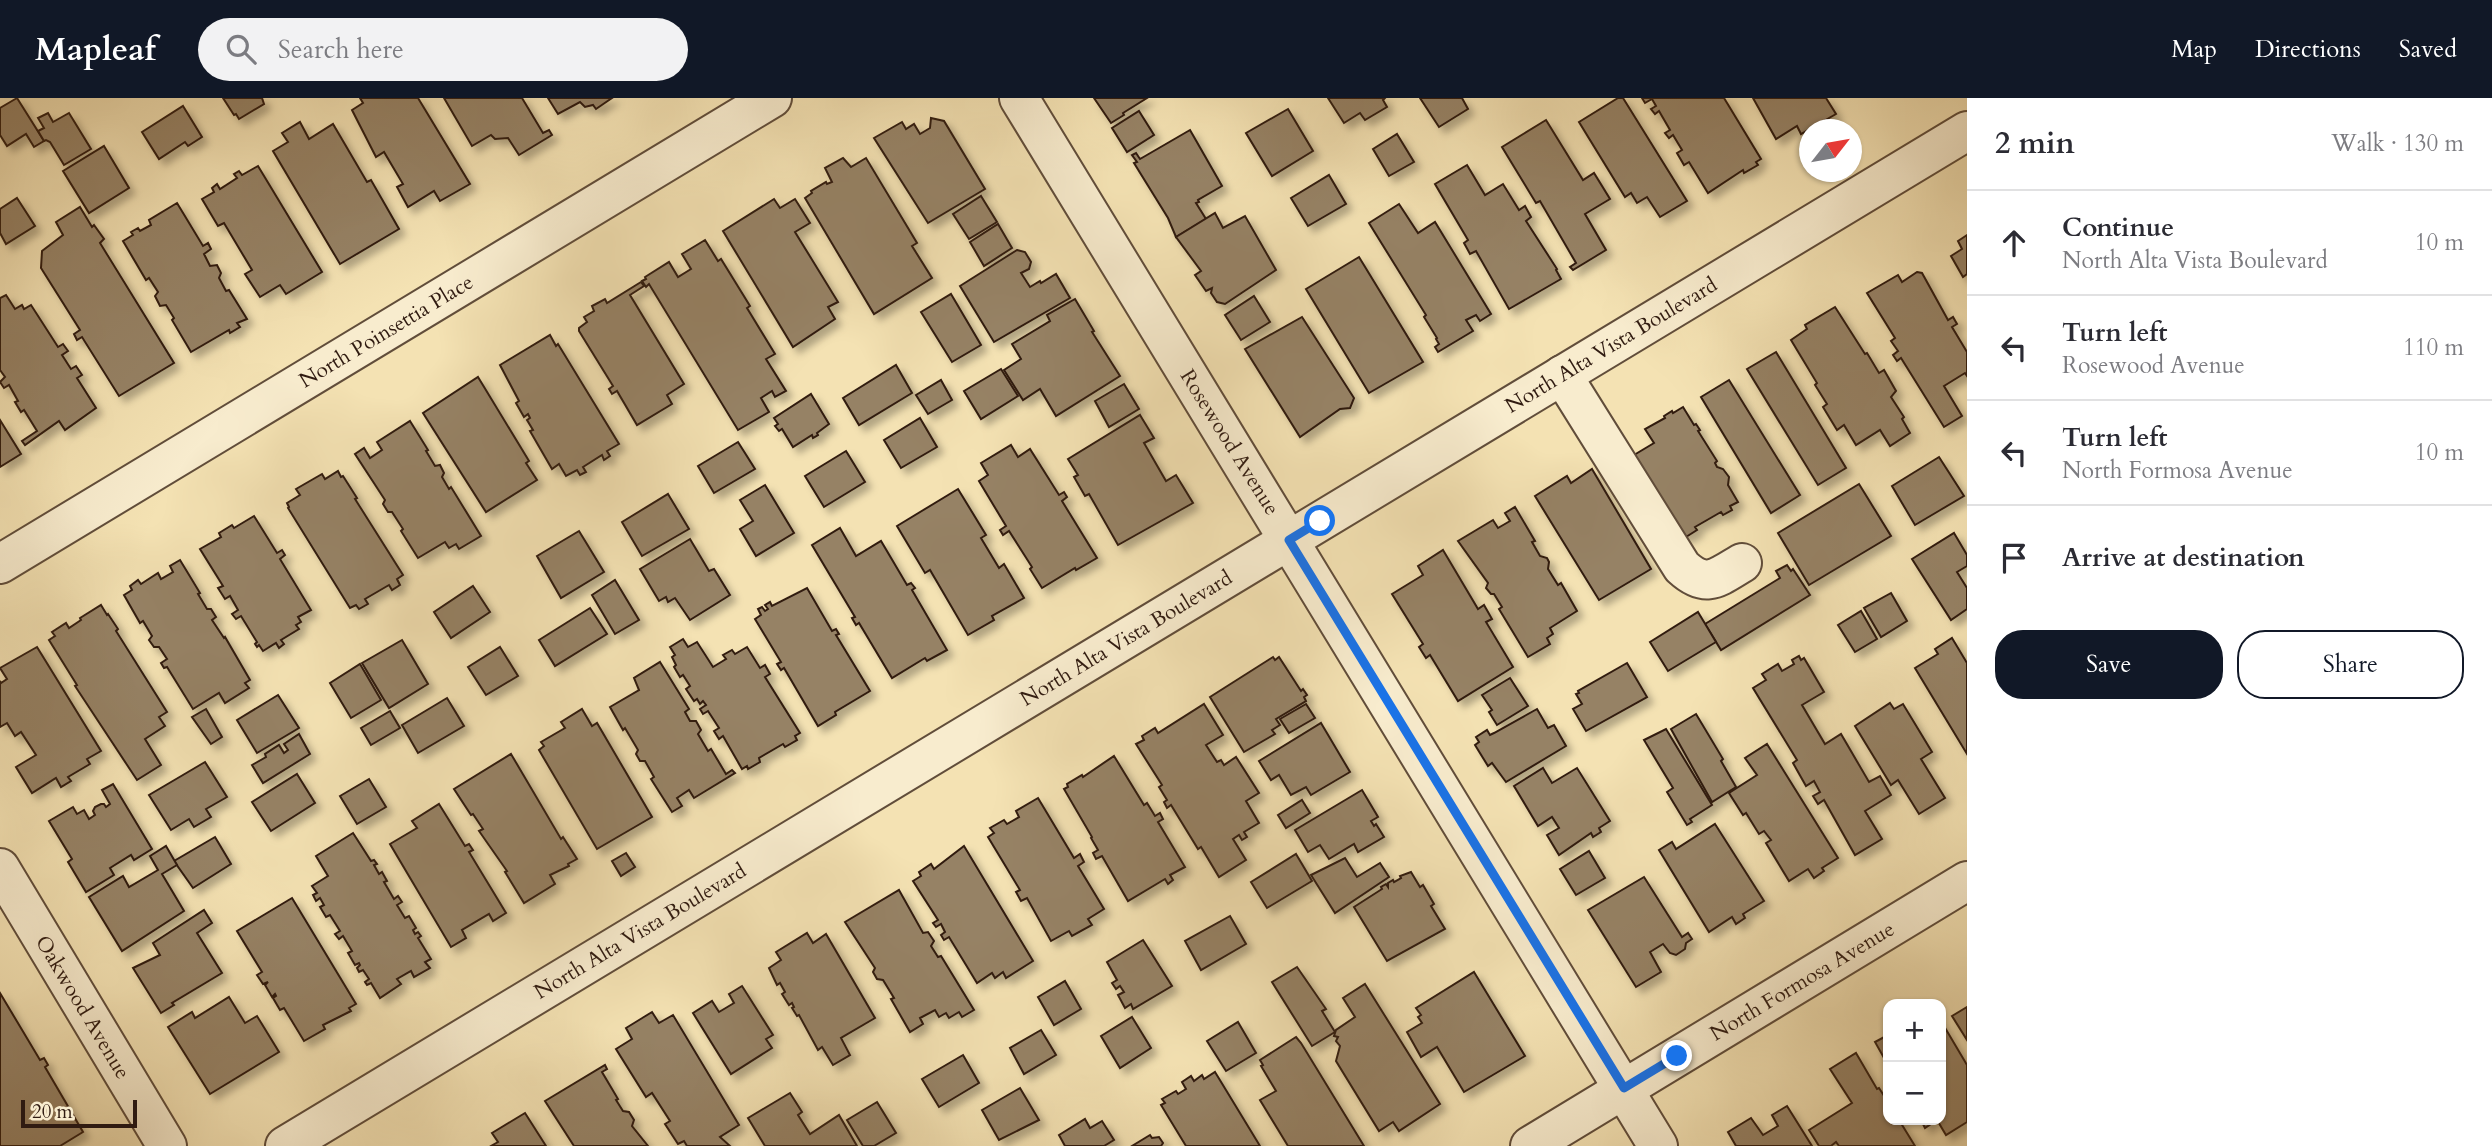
<!DOCTYPE html>
<meta charset="utf-8">
<style>
:root{--surface:#fff;--page:#f2f2f3;--text:#2b2b33;--muted:#7c7c81;--line:#e1e1e2;--accent:#111827}
body{margin:0;font-family:Cardo,serif;background:var(--page);color:var(--text)}
.controls{position:absolute;right:21px;bottom:21px;display:grid;overflow:hidden;border-radius:14px;box-shadow:0 2px 5px #0004}
.controls button{width:63px;height:63px;display:grid;place-items:center;padding:0;border:0;border-bottom:2px solid var(--line);background:var(--surface);color:var(--text);font:35px sans-serif}
.compass{position:absolute;left:1799px;top:21px;width:63px;height:63px;border-radius:50%;background:var(--surface);box-shadow:0 2px 5px #0004;rotate:59deg}
.scale{position:absolute;left:21px;bottom:18px;width:116px;box-sizing:border-box;padding-left:7px;border:4px solid #301b11;border-top:0;font-size:19px;line-height:24px;white-space:nowrap;color:#301b11;-webkit-text-stroke:5px #f8ecce;paint-order:stroke}
.stop{position:absolute;width:21px;height:21px;margin:-16px;border:5px solid #1a73e8;border-radius:50%;background:#fff}
.stop.end{background:#1a73e8;border-color:#fff;box-shadow:0 2px 7px #0008}
.list{margin:0;padding:0;list-style:none}
h2{display:flex;justify-content:space-between;align-items:center;height:91px;margin:0;padding:0 28px;font-size:30px}
h2 small{font-size:23px;font-weight:400;color:var(--muted)}
.list li{display:grid;grid-template-columns:46px 1fr auto;gap:21px;align-items:center;box-sizing:border-box;height:105px;padding:0 28px;border-top:2px solid var(--line)}
.list b{display:block;font-size:26px;white-space:nowrap}
.list p{margin:0;font-size:23px;white-space:nowrap;color:var(--muted)}
.list em{font-size:23px;font-style:normal;color:var(--muted)}
.actions{display:flex;gap:14px;padding:21px 28px}
.actions a{flex:1;padding:16px 0;border:2px solid var(--accent);border-radius:28px;text-align:center;font-size:24px;color:var(--accent)}
.actions .main{background:var(--accent);color:#fff}
.icon{flex:none;width:38px;height:38px;fill:none;stroke:currentColor;stroke-width:2;stroke-linecap:round;stroke-linejoin:round}
.map{position:relative;flex:none;width:1967px;height:1048px;overflow:hidden}
header{display:flex;align-items:center;gap:42px;box-sizing:border-box;height:98px;padding:0 35px;background:var(--accent);color:#fff}
header strong{font-size:33px}
nav{display:flex;gap:38px;margin-inline-start:auto;font-size:24px}
.search{width:490px;height:63px;background:var(--page);display:flex;align-items:center;gap:18px;box-sizing:border-box;padding:0 24px;border-radius:38px;color:var(--muted);font-size:26px}
main{display:flex}
aside{flex:1;background:var(--surface)}
.map>svg:first-child{display:block}
.building{fill:#968265;stroke:#301b11;stroke-width:2;filter:url(#shadow)}
.lines{fill:none;stroke-linecap:round;stroke-linejoin:round}
.minor-casing{stroke:#614d3a;stroke-width:42}
.minor{stroke:#f8ecce;stroke-width:38}
.route{stroke:#1a73e8;stroke-width:9}
.labels{text-anchor:middle;stroke-width:6;stroke-linejoin:round;paint-order:stroke}
.street-label{font-size:21px;fill:#301b11;stroke:#f8ecce}
</style>
<header>
<strong>Mapleaf</strong>
<div class="search"><svg class="icon" aria-label="search" viewBox="0 0 24 24"><circle cx="10" cy="10" r="6"/><path d="M15 15l6 6"/></svg>Search here</div>
<nav><a>Map</a><a>Directions</a><a>Saved</a></nav>
</header>
<main>
<div class="map">
<svg width="1967" height="1048" viewBox="0 0 1967 1048">
<defs>
<filter id="shadow"><feDropShadow dx="6" dy="6" stdDeviation="3.5" flood-color="#0004"/></filter>
</defs>
<rect width="100%" height="100%" fill="#f4e2b3"/>
<filter id="stains"><feTurbulence type="fractalNoise" baseFrequency=".00286" numOctaves="4"/><feColorMatrix values="0 0 0 0 .2 0 0 0 0 .09 0 0 0 0 .02 0 0 0 .5 -.17"/></filter>
<radialGradient id="worn" r=".72"><stop offset=".6" stop-color="#630" stop-opacity="0"/><stop offset="1" stop-color="#630" stop-opacity=".3"/></radialGradient>
<g class="building">
<path d="M17,0L44,43L34,49L26,36L7,48L0,37V10Z"/>
<path d="M223,0H262L264,6L239,21L236,16L234,17Z"/>
<path d="M360,0H418L470,86L440,103L434,93L408,109L397,89L403,86L384,54L376,59L352,12L363,5Z"/>
<path d="M444,0H522L543,35L549,32L552,37L519,57L508,40L495,41L491,37L472,48Z"/>
<path d="M548,0H612L596,11L593,7L585,9L580,4L558,16Z"/>
<path d="M1094,0H1147L1123,15L1124,17L1111,25Z"/>
<path d="M1328,0H1385L1383,2L1387,9L1365,22L1360,15L1344,25Z"/>
<path d="M1420,0H1462L1468,11L1439,29Z"/>
<path d="M1618,0H1623L1687,103L1660,119L1647,99L1637,105L1631,95L1625,99L1579,24Z"/>
<path d="M1642,0H1724L1761,61L1756,64L1758,67L1744,75L1743,72L1708,95L1689,64L1684,67L1677,55L1682,52L1673,37L1669,40L1665,35L1670,32L1659,13L1655,16L1651,11L1656,8L1652,1L1645,5Z"/>
<path d="M1753,0H1826L1836,16L1801,36L1797,28L1776,41Z"/>
<path d="M183,8L202,39L188,48L185,44L159,61L142,34Z"/>
<path d="M1288,11L1313,53L1272,78L1246,35Z"/>
<path d="M1139,13L1154,37L1127,54L1112,30Z"/>
<path d="M48,15L53,24L69,15L91,51L64,67L50,44L46,42L44,43L38,33L44,30L38,20Z"/>
<path d="M931,20L944,23L985,91L928,125L874,40L902,24L906,31L914,26L920,36L930,30Z"/>
<path d="M1546,22L1583,82L1594,75L1610,101L1585,116L1606,152L1573,172L1570,169L1576,165L1540,103L1536,105L1502,49Z"/>
<path d="M300,24L309,41L333,26L367,84L371,82L399,131L340,166L273,53L288,44L282,35Z"/>
<path d="M1190,32L1222,88L1198,102L1199,104L1196,105L1206,121L1176,139L1168,120L1134,65L1137,64L1132,57L1136,55L1140,61Z"/>
<path d="M1397,36L1414,64L1389,78L1373,51Z"/>
<path d="M104,48L129,90L89,115L63,73Z"/>
<path d="M843,60L851,69L866,60L917,145L912,148L932,180L874,216L805,100L812,95L811,93L826,84L827,86L832,84L825,70Z"/>
<path d="M1467,67L1485,97L1503,86L1519,112L1525,108L1531,119L1526,123L1557,171L1556,172L1561,181L1509,211L1476,153L1470,156L1464,145L1468,142L1435,86Z"/>
<path d="M258,68L322,174L286,196L280,187L260,199L245,176L252,172L224,125L218,128L202,101L214,94L212,90L217,86L220,91L237,80L234,76L239,73L242,77Z"/>
<path d="M1329,77L1346,106L1308,128L1291,100Z"/>
<path d="M981,98L997,124L969,141L953,116Z"/>
<path d="M17,100L35,128L6,146L0,135V111Z"/>
<path d="M774,101L780,110L795,101L810,125L795,134L838,204L828,209L835,221L793,249L723,133Z"/>
<path d="M177,105L203,148L208,145L211,151L204,156L210,168L217,167L221,175L219,180L226,193L229,192L247,221L237,225L240,229L230,235L229,232L191,254L172,222L174,220L166,207L160,208L155,198L158,194L149,180L146,182L123,143L133,137L131,134L138,130L140,133L151,127L149,122Z"/>
<path d="M1399,106L1418,135L1435,124L1491,216L1480,223L1476,217L1466,222L1473,233L1438,254L1435,249L1439,246L1436,241L1437,240L1424,219L1426,217L1369,125Z"/>
<path d="M80,109L92,129L94,127L104,141L100,145L174,265L119,298L82,239L77,242L74,236L80,232L41,170L42,153L63,137L56,124Z"/>
<path d="M1215,115L1223,130L1245,118L1276,172L1225,206L1217,204L1211,195L1212,190L1206,193L1195,177L1201,173L1176,139Z"/>
<path d="M998,126L1012,150L984,168L970,144Z"/>
<path d="M1967,137V176L1963,179L1951,158L1962,151L1958,143Z"/>
<path d="M705,142L718,163L721,161L750,208L747,210L775,256L766,261L786,293L775,299L772,293L761,300L769,314L738,332L649,186L646,189L642,183L646,181L645,179L669,164L678,179L691,171L682,156Z"/>
<path d="M1017,152L1025,154L1031,164L1029,171L1021,175L1030,189L1040,183L1041,185L1056,176L1070,200L994,244L960,188Z"/>
<path d="M1359,159L1423,264L1369,295L1306,191Z"/>
<path d="M1917,174L1922,175L1948,222L1953,219L1957,226L1952,229L1967,254V278L1965,275L1944,288L1962,318L1944,329L1901,260L1897,263L1893,257L1898,253L1891,243L1895,240L1867,195L1898,177L1902,184Z"/>
<path d="M641,184L644,188L630,197L684,286L667,297L672,306L637,327L617,293L612,296L609,291L613,288L579,233V230L587,224L584,219L594,213L592,208L605,201L607,205Z"/>
<path d="M951,196L981,247L952,264L921,214Z"/>
<path d="M6,197L15,211L22,207L24,211L31,207L58,249L63,246L68,253L62,257L71,271L76,268L82,277L77,280L96,310L65,332L59,323L25,347L22,343L37,333L24,312L21,314L15,304L18,303L9,287L4,290L0,284L5,279L0,272V200Z"/>
<path d="M1254,198L1270,224L1241,242L1225,217Z"/>
<path d="M1075,201L1094,233L1092,234L1120,278L1056,318L1040,291L1023,302L1004,272L1021,261L1012,246L1050,223L1047,217Z"/>
<path d="M1835,209L1865,256L1867,255L1879,275L1884,272L1896,293L1891,299L1904,319L1902,321L1910,335L1890,348L1880,332L1856,347L1844,327L1837,332L1823,309L1827,306L1815,287L1817,285L1791,242L1807,231L1805,227Z"/>
<path d="M1302,219L1354,300L1350,310L1340,311L1300,339L1245,251Z"/>
<path d="M550,237L556,248L558,246L619,346L607,353L610,358L604,362L602,357L583,369L586,374L580,377L577,372L566,378L559,366L552,371L530,333L533,332L527,322L530,320L528,316L524,319L516,305L519,303L500,267Z"/>
<path d="M1776,254L1846,370L1818,387L1747,271Z"/>
<path d="M896,267L912,295L859,327L843,300Z"/>
<path d="M1001,271L1018,298L981,321L964,293Z"/>
<path d="M478,279L529,363L526,365L537,382L486,414L423,315Z"/>
<path d="M941,282L952,302L928,316L916,297Z"/>
<path d="M1729,282L1800,397L1771,415L1701,299Z"/>
<path d="M1124,286L1139,311L1109,329L1095,303Z"/>
<path d="M811,296L829,326L817,335L818,337L813,340L812,337L793,349L782,331L779,333L775,328L778,326L774,320Z"/>
<path d="M1683,309L1694,327L1696,326L1700,332L1698,333L1717,363L1715,365L1717,369L1723,371L1729,379L1728,387L1738,404L1730,408L1732,412L1723,417L1721,414L1695,429L1697,432L1686,439L1684,436L1678,439L1629,360L1654,345L1645,331L1665,320L1664,318L1672,313L1673,315Z"/>
<path d="M1140,317L1154,340L1144,345L1166,383L1176,377L1193,405L1118,447L1089,396L1085,398L1074,379L1078,377L1068,361Z"/>
<path d="M920,320L937,349L901,370L884,342Z"/>
<path d="M0,322L21,356L0,369Z"/>
<path d="M410,323L428,352L426,353L435,368L440,367L444,375L442,379L449,391L451,389L481,438L459,451L456,446L449,450L445,444L418,460L401,433L403,431L392,414H388L383,406L385,402L355,356L364,350L370,360L382,352L377,344Z"/>
<path d="M738,344L755,371L714,395L698,368Z"/>
<path d="M1011,347L1018,359L1030,351L1059,397L1064,394L1067,399L1062,403L1097,460L1076,472L1075,470L1042,490L1030,471L1032,469L1009,433L1003,437L1000,432L1006,428L979,383L988,377L981,365Z"/>
<path d="M846,353L865,384L824,409L805,378Z"/>
<path d="M1939,359L1964,398L1915,427L1892,388Z"/>
<path d="M1592,371L1651,471L1599,502L1535,398L1567,378L1571,385Z"/>
<path d="M338,373L341,379L343,378L357,400L355,401L403,477L397,481L400,487L392,492L389,487L365,501L368,506L359,511L356,507L350,510L288,410L289,409L287,405L300,397L296,391L322,376L325,381Z"/>
<path d="M1859,386L1891,438L1809,487L1778,435Z"/>
<path d="M765,387L794,435L756,458L740,431L753,423L740,402Z"/>
<path d="M958,391L986,437L981,440L999,470L1004,466L1024,500L992,518L994,522L968,537L930,472L925,475L897,428Z"/>
<path d="M668,396L689,431L642,458L622,424Z"/>
<path d="M1515,409L1535,443L1532,444L1540,458L1547,460L1549,464L1548,471L1558,487L1561,485L1577,513L1550,530L1553,536L1547,540L1550,546L1528,559L1499,511L1502,509L1494,496H1491L1486,490L1488,485L1458,443L1493,422L1498,430L1510,423L1505,415Z"/>
<path d="M254,418L277,455L282,452L285,457L280,461L311,512L298,519L301,524L296,527L299,531L281,542L284,546L279,550L276,545L263,553L259,547L257,549L255,546L257,544L241,518L236,521L232,516L238,512L230,498L225,501L218,490L223,488L200,451L221,439L219,435L232,427L234,430Z"/>
<path d="M840,430L856,458L881,443L907,487L911,485L915,490L912,492L947,552L927,563L925,560L892,580L859,525L856,527L852,520L855,519L812,447Z"/>
<path d="M579,433L604,474L561,500L537,458Z"/>
<path d="M1954,435L1967,457V468L1957,474L1967,490V511L1951,522L1912,461Z"/>
<path d="M690,441L709,473L714,471L730,497L690,522L675,500L668,504L666,499L659,503L640,471Z"/>
<path d="M1443,452L1478,511L1484,507L1492,521L1486,524L1513,569L1458,603L1430,557L1426,560L1419,549L1423,546L1392,496L1423,477L1418,468Z"/>
<path d="M180,462L200,495L198,496L207,511H211L216,519L212,522L224,540L225,539L250,582L245,585L249,590L225,605L219,595L193,611L167,569L164,570L161,565L167,561L159,549H154L149,542L152,538L143,523L140,525L124,497L132,492L130,488L138,482L141,486L158,475L161,481L173,474L170,468Z"/>
<path d="M1787,467L1791,473L1793,471L1810,497L1721,552L1705,526L1780,480L1776,473Z"/>
<path d="M615,482L639,522L615,536L592,497Z"/>
<path d="M473,488L490,514L451,540L434,514Z"/>
<path d="M807,490L832,533L836,531L839,536L836,537L870,593L835,614L836,617L818,628L784,570L781,572L777,566L781,564L755,521L761,517L758,511L762,509L765,513L768,511L765,507L770,504L772,508Z"/>
<path d="M1891,495L1907,523L1881,539L1864,510Z"/>
<path d="M101,507L107,517L108,516L118,531L116,533L167,614L159,619L165,628L145,641L161,667L137,682L75,588L77,587L49,542L55,538L52,534L66,525L69,530L81,522L80,520Z"/>
<path d="M590,510L607,536L555,568L539,542Z"/>
<path d="M1861,513L1877,541L1855,554L1838,527Z"/>
<path d="M1698,514L1716,544L1668,573L1650,544Z"/>
<path d="M1952,540L1967,565V656L1915,570L1938,556L1935,551Z"/>
<path d="M683,541L688,549L697,544L713,569L726,561L723,557L732,552L735,556L747,549L760,570L765,567L770,576L765,579L800,635L795,638L797,642L785,649L783,646L759,660L760,664L748,671L747,668L742,671L723,638L719,641L714,633L719,630L708,613L703,616L700,611L706,607L703,603L700,606L697,601L694,603L686,591L690,588L683,577L680,579L674,569L676,567L672,559L675,557L670,549Z"/>
<path d="M402,542L428,586L389,610L362,565Z"/>
<path d="M37,549L101,653L87,661L90,666L68,679L71,683L61,689L56,680L32,695L16,669L36,657L21,634L15,638L7,625L0,629V583L1,585L7,581L0,570Z"/>
<path d="M500,549L518,578L486,597L468,569Z"/>
<path d="M1799,558L1801,562L1804,560L1824,594L1802,607L1825,646L1841,636L1869,684L1880,678L1891,697L1865,713L1882,741L1855,757L1824,702L1818,706L1813,698L1820,694L1814,683L1806,688L1793,665L1797,662L1753,590L1766,582L1762,576L1778,566L1782,573L1794,566L1792,562Z"/>
<path d="M1273,559L1275,562L1279,559L1301,593L1303,591L1307,597L1304,599L1306,603L1276,621L1280,627L1272,632L1275,636L1244,654L1210,599Z"/>
<path d="M660,564L689,611L685,614L690,623H696L701,632L698,636L708,653L711,651L726,676L732,672L735,675L694,700L689,692L677,700L682,708L672,714L651,681L654,679L645,663H640L636,656L638,652L625,630L623,632L610,609L639,592L634,580Z"/>
<path d="M1627,565L1647,599L1586,633L1573,611L1582,606L1576,596L1579,595L1578,593Z"/>
<path d="M360,566L381,602L351,620L330,585Z"/>
<path d="M1510,580L1528,608L1497,627L1489,614L1492,612L1482,597Z"/>
<path d="M278,597L299,630L257,655L237,622Z"/>
<path d="M447,600L464,628L418,655L402,627Z"/>
<path d="M1890,605L1894,611L1903,606L1932,654L1921,661L1945,700L1919,716L1898,682L1891,687L1855,628Z"/>
<path d="M1204,606L1223,637L1206,647L1217,664L1221,662L1224,667L1236,659L1259,695L1246,703L1259,725L1244,734L1247,739L1242,742L1239,737L1233,741L1246,762L1219,779L1201,749L1198,751L1171,707L1167,710L1164,704L1167,702L1159,689L1162,687L1136,646L1144,642L1142,638L1155,630L1158,635Z"/>
<path d="M1306,606L1315,620L1289,635L1280,621Z"/>
<path d="M206,611L222,639L211,646L192,619Z"/>
<path d="M582,611L592,628L597,625L652,719L597,751L539,652L544,648L541,644L565,630L561,624Z"/>
<path d="M1537,611L1548,630L1554,627L1566,648L1506,684L1492,665L1488,668L1475,647L1479,644L1476,639L1487,632L1490,637L1494,635Z"/>
<path d="M390,613L400,630L371,647L361,630Z"/>
<path d="M1696,616L1723,661L1721,663L1736,689L1712,704L1671,631Z"/>
<path d="M1321,625L1350,674L1311,697L1306,689L1291,697L1279,677L1271,682L1259,663Z"/>
<path d="M1666,631L1712,707L1690,721L1692,724L1687,727L1667,694L1673,690L1644,642Z"/>
<path d="M299,636L310,656L263,685L252,667L266,659L265,656L279,647L284,655L288,652L284,646Z"/>
<path d="M1767,646L1838,760L1822,770L1824,773L1814,780L1808,771L1789,783L1766,745L1771,742L1764,733L1759,736L1746,715L1743,717L1729,695L1757,677L1745,660Z"/>
<path d="M511,656L561,741L563,739L577,761L568,766L569,768L550,777L555,786L524,805L505,774L507,773L479,733L483,731L473,716L471,717L454,691Z"/>
<path d="M1114,658L1144,707L1147,705L1155,718L1160,715L1163,721L1158,724L1185,769L1170,777L1173,782L1168,786L1165,781L1128,803L1102,758L1096,761L1093,755L1098,752L1091,740L1092,739L1064,691L1068,689L1067,686L1082,677L1083,679Z"/>
<path d="M205,664L227,699L206,711L211,719L194,729L189,721L171,732L149,697Z"/>
<path d="M1543,670L1552,685L1577,670L1610,723L1599,730L1601,734L1593,739L1591,735L1559,757L1547,737L1559,730L1552,719L1538,728L1514,688Z"/>
<path d="M297,676L315,705L271,733L252,704Z"/>
<path d="M369,681L386,709L357,726L340,698Z"/>
<path d="M113,686L152,751L134,762L131,757L110,770L114,777L86,794L68,764L72,761L49,723L73,709L77,716L84,712L89,721L95,717L93,713L95,709L101,706H104L106,709L110,706L102,692Z"/>
<path d="M1362,692L1378,719L1371,723L1374,728L1376,726L1384,739L1358,754L1354,746L1329,761L1320,747L1308,754L1295,732Z"/>
<path d="M1038,700L1074,760L1080,756L1084,764L1078,768L1104,811L1088,821L1092,827L1072,838L1069,833L1051,843L1027,800L1021,803L1016,794L1020,792L988,739L994,735L990,730L1004,722L1007,726L1019,719L1016,713Z"/>
<path d="M1302,702L1310,715L1286,730L1278,717Z"/>
<path d="M439,706L465,748L469,746L473,752L469,754L506,815L493,823L489,816L462,832L466,840L451,849L390,746L417,730L412,723Z"/>
<path d="M1715,726L1764,803L1743,816L1745,820L1736,826L1732,819L1709,834L1659,752L1672,744L1676,751Z"/>
<path d="M353,735L371,763L374,762L377,766L374,767L379,776L382,774L387,783L384,784L394,801L398,798L402,804L397,807L405,820L409,818L416,830L413,832L415,836L418,834L421,838L418,840L431,861L425,864L430,870L414,879L411,873L397,881L401,886L380,900L371,885L367,887L365,884L369,881L363,872L359,874L357,870L360,867L359,865L355,867L348,855L352,853L343,838L339,841L335,836L340,833L330,817L326,819L320,809L324,807L320,800L316,803L313,797L317,795L312,788L328,778L316,758Z"/>
<path d="M215,739L231,766L193,790L174,763Z"/>
<path d="M166,748L177,767L162,776L184,813L122,853L89,799L123,778L129,789L158,772L150,758Z"/>
<path d="M964,748L1033,863L1006,880L1003,874L995,880L992,875L977,885L949,839L944,842L941,837L945,834L941,826L936,829L933,825L938,822L913,783L921,778L919,774L931,766L934,771Z"/>
<path d="M1589,753L1605,780L1576,797L1560,771Z"/>
<path d="M626,755L635,769L621,778L612,763Z"/>
<path d="M1296,756L1312,783L1267,810L1251,784Z"/>
<path d="M1345,760L1357,779L1380,765L1389,779L1335,815L1311,777Z"/>
<path d="M1411,774L1420,789L1423,787L1434,806L1431,808L1445,831L1387,863L1354,809L1382,791L1381,789L1386,786L1388,789V785L1393,782L1394,784L1401,780L1400,778Z"/>
<path d="M1644,779L1682,839L1688,835L1692,841L1686,845L1685,851L1676,857L1670,855L1663,846L1650,854L1661,874L1636,889L1588,812Z"/>
<path d="M899,792L923,835L928,834L934,843L931,848L938,859L941,858L974,912L962,919L959,914L949,920L946,915L939,919L935,912L920,920L923,926L910,934L891,901L894,900L883,882L877,881L873,874L875,870L845,824Z"/>
<path d="M292,800L356,906L349,910L351,913L323,927L325,931L304,943L284,910L280,912L273,900L276,898L275,896L272,899L265,887L268,884L263,886L257,877L262,874L237,833Z"/>
<path d="M204,812L212,825L197,835L222,875L172,905L174,907L161,915L133,870L160,857L153,845Z"/>
<path d="M1230,818L1246,846L1201,872L1185,843Z"/>
<path d="M807,835L813,845L826,836L875,920L841,940L850,957L833,967L822,949L818,952L799,917L797,918L792,910L794,909L792,905L789,907L782,896L785,894L780,885L777,887L769,870L781,862L776,854Z"/>
<path d="M1143,842L1172,888L1133,911L1131,906L1125,910L1118,897L1124,894L1120,888L1116,891L1112,885L1117,882L1107,864Z"/>
<path d="M1297,869L1326,911L1322,913L1335,934L1312,948L1272,884Z"/>
<path d="M1474,874L1525,958L1464,994L1437,949L1421,959L1407,934L1422,925L1418,919L1421,917L1416,910Z"/>
<path d="M1065,883L1081,911L1054,927L1038,899Z"/>
<path d="M1365,886L1440,1006L1399,1033L1393,1024L1379,1033L1336,963L1340,948L1336,943L1338,939L1334,938L1336,932L1355,919L1343,900Z"/>
<path d="M742,888L773,937L766,941L772,950L731,976L693,915L712,903L719,914L734,905L729,896Z"/>
<path d="M0,895L40,962L44,960L48,967L45,969L83,1034L60,1048H0Z"/>
<path d="M229,899L245,925L257,918L279,954L210,996L168,929L192,914L195,920Z"/>
<path d="M1967,909V942L1952,918Z"/>
<path d="M652,914L659,925L673,917L739,1027L720,1039L730,1048H687L684,1043L678,1046L665,1026L670,1023L652,995L646,999L616,951L632,941L626,930Z"/>
<path d="M1132,919L1151,950L1120,970L1101,938Z"/>
<path d="M1941,923L1967,967V1024L1946,1037L1937,1022L1925,1030L1921,1022H1941Z"/>
<path d="M1238,924L1256,955L1226,973L1207,943Z"/>
<path d="M1041,932L1056,957L1024,976L1010,950Z"/>
<path d="M1888,937V967L1875,944Z"/>
<path d="M1296,939L1301,945L1364,1048H1288L1260,1002L1276,993L1261,968L1263,967L1260,962Z"/>
<path d="M1856,955L1877,991L1879,990L1888,1004V1022H1899L1915,1048H1839L1836,1044L1831,1048H1819L1809,1032L1852,1005L1830,971Z"/>
<path d="M963,957L979,985L939,1009L922,981Z"/>
<path d="M605,967L607,971L602,974L618,1001L616,1002L623,1013L629,1014L634,1022L632,1028L648,1048H574L545,1003Z"/>
<path d="M1215,974L1260,1048H1186L1161,1007L1165,1005L1162,1001L1176,993L1178,996L1186,991L1182,984L1191,978L1194,983L1202,977L1204,981Z"/>
<path d="M1020,990L1039,1022L999,1042L982,1012Z"/>
<path d="M790,995L802,1014L798,1017L810,1036L839,1017L857,1048H765L748,1020Z"/>
<path d="M877,1004L896,1035L874,1048H863L847,1022Z"/>
<path d="M1787,1008L1812,1048H1736L1728,1034L1751,1020L1763,1037L1778,1028L1772,1017Z"/>
<path d="M525,1015L546,1048H491L498,1044L492,1035Z"/>
<path d="M1085,1021L1090,1030L1102,1023L1114,1042L1104,1048H1065L1059,1037Z"/>
<path d="M1150,1037L1152,1040L1159,1039L1163,1045L1161,1048H1132Z"/>
</g>
<g class="lines">
<defs>
<g id="minor">
<path d="M1019,0L1658,1048"/>
<path d="M1562,277L1682,469C1706,491 1717,480 1742,465"/>
<path d="M0,466L772,0"/>
<path d="M0,770L167,1048"/>
<path d="M285,1048L1967,33"/>
<path d="M1530,1048L1967,783"/>
</g>
</defs>
<use href="#minor" class="minor-casing"/>
<use href="#minor" class="minor"/>
</g>
<g class="lines">
<path class="route" d="M1320,423L1289,442L1624,990L1677,958"/>
</g>
<g class="labels">
<g class="street-label">
<text transform="translate(386 233) rotate(-31)" y="7">North Poinsettia Place</text>
<text transform="translate(1611 247) rotate(-31)" y="7">North Alta Vista Boulevard</text>
<text transform="translate(1230 344) rotate(58)" y="7">Rosewood Avenue</text>
<text transform="translate(1126 540) rotate(-31)" y="7">North Alta Vista Boulevard</text>
<text transform="translate(640 833) rotate(-31)" y="7">North Alta Vista Boulevard</text>
<text transform="translate(1802 883) rotate(-31)" y="7">North Formosa Avenue</text>
<text transform="translate(83 909) rotate(59)" y="7">Oakwood Avenue</text>
</g>
</g>
<rect width="100%" height="100%" filter="url(#stains)"/>
<rect width="100%" height="100%" fill="url(#worn)"/>
</svg>
<div class="controls">
<button>+</button>
<button>−</button>
</div>
<svg class="compass" viewBox="-18 -18 36 36"><path d="M0-13l5 13h-10z" fill="#e53935"/><path d="M0 13l5-13h-10z" fill="#7c7c81"/></svg>
<div class="scale">20 m</div>
<div class="stop" style="left:1320px;top:423px"></div>
<div class="stop end" style="left:1677px;top:958px"></div>
</div>
<aside>
<h2>2 min<small>Walk · 130 m</small></h2>
<ul class="list">
<li><svg class="icon" aria-label="ahead" viewBox="0 0 24 24"><path d="M12 20V5M6 11l6-6 6 6"/></svg><div><b>Continue</b><p>North Alta Vista Boulevard</p></div><em>10 m</em></li>
<li><svg class="icon" aria-label="left" viewBox="0 0 24 24"><path d="M17 20v-9H6M10 6l-5 5 5 5"/></svg><div><b>Turn left</b><p>Rosewood Avenue</p></div><em>110 m</em></li>
<li><svg class="icon" aria-label="left" viewBox="0 0 24 24"><path d="M17 20v-9H6M10 6l-5 5 5 5"/></svg><div><b>Turn left</b><p>North Formosa Avenue</p></div><em>10 m</em></li>
<li><svg class="icon" aria-label="arrive" viewBox="0 0 24 24"><path d="M6 21V4h12l-3 4 3 4H6"/></svg><div><b>Arrive at destination</b></div></li>
</ul>
<div class="actions"><a class="main">Save</a><a>Share</a></div>
</aside>
</main>
